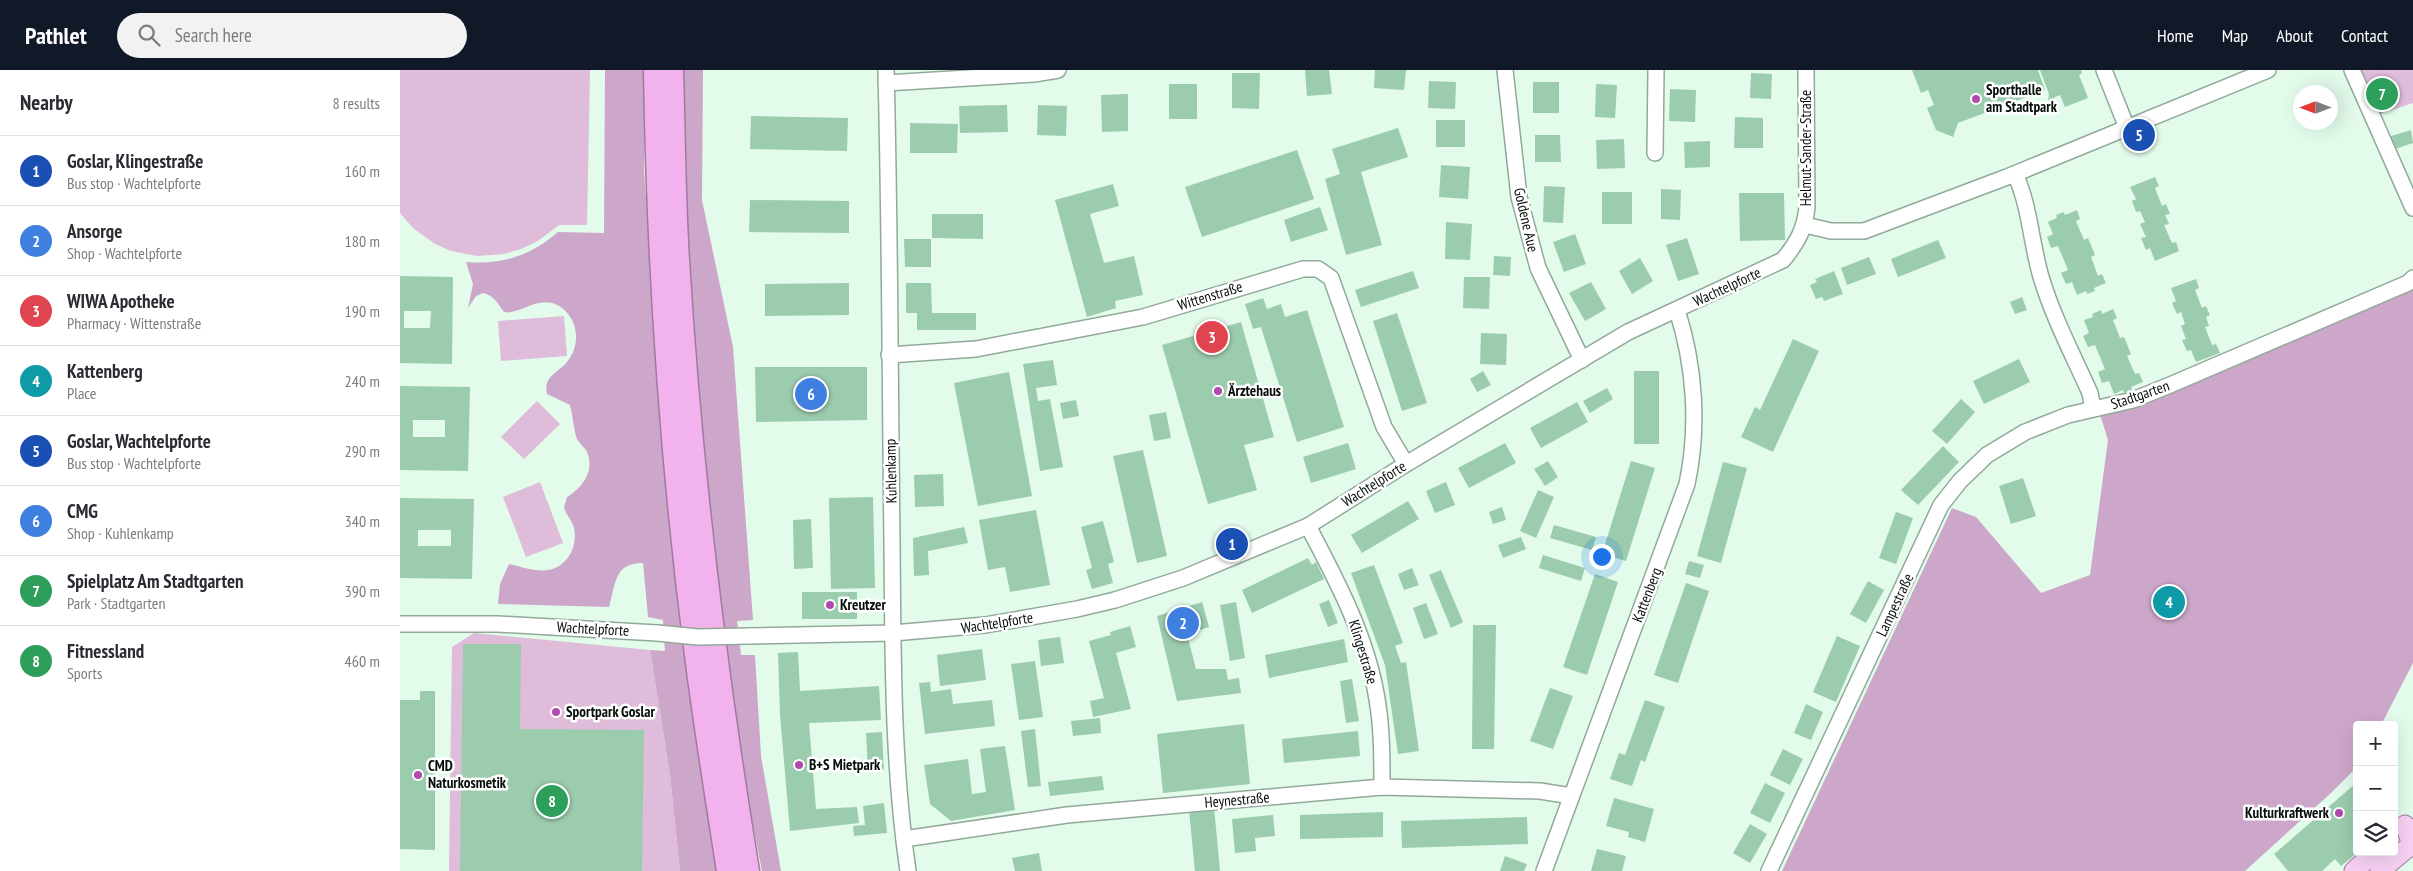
<!DOCTYPE html>
<meta charset="utf-8">
<style>
:root{--surface:#fff;--page:#f2f2f3;--text:#2b2b33;--muted:#7c7c81;--line:#e1e1e2;--accent:#111827}
body{margin:0;font-family:"PT Sans Narrow",sans-serif;background:var(--page);color:var(--text)}
.controls{position:absolute;right:15px;bottom:15px;display:grid;overflow:hidden;border-radius:5px;box-shadow:0 5px 20px #0002}
.controls button{width:45px;height:45px;display:grid;place-items:center;padding:0;border:0;border-bottom:1px solid var(--line);background:var(--surface);color:var(--text);font:25px sans-serif}
.compass{position:absolute;left:1893px;top:15px;width:45px;height:45px;border-radius:50%;background:var(--surface);box-shadow:0 5px 20px #0002;rotate:270deg}
.you{position:absolute;left:1201px;top:486px;width:18px;height:18px;margin:-12px;border:4px solid #fff;border-radius:50%;background:#1a73e8;box-shadow:0 0 0 8px #1a73e833}
.badge{display:grid;place-items:center;width:32px;height:32px;border-radius:50%;background:var(--accent);color:#fff;font-size:16px;font-weight:700}
.pin{position:absolute;translate:-50% -50%;border:2px solid #fff;box-shadow:0 1px 5px #0006}
.list{margin:0;padding:0;list-style:none}
h2{display:flex;justify-content:space-between;align-items:center;height:65px;margin:0;padding:0 20px;font-size:21px}
h2 small{font-size:16px;font-weight:400;color:var(--muted)}
.list li{display:grid;grid-template-columns:32px 1fr auto;gap:15px;align-items:center;box-sizing:border-box;height:70px;padding:0 20px;border-top:1px solid var(--line)}
.list b{display:block;font-size:19px;white-space:nowrap}
.list p{margin:0;font-size:16px;white-space:nowrap;color:var(--muted)}
.list em{font-size:16px;font-style:normal;color:var(--muted)}
.icon{flex:none;width:28px;height:28px;fill:none;stroke:currentColor;stroke-width:2;stroke-linecap:round;stroke-linejoin:round}
.map{position:relative;flex:none;width:2013px;height:801px;overflow:hidden}
header{display:flex;align-items:center;gap:30px;box-sizing:border-box;height:70px;padding:0 25px;background:var(--accent);color:#fff}
header strong{font-size:24px}
nav{display:flex;gap:28px;margin-inline-start:auto;font-size:18px}
.search{width:350px;height:45px;background:var(--page);display:flex;align-items:center;gap:12px;box-sizing:border-box;padding:0 18px;border-radius:28px;color:var(--muted);font-size:19px}
main{display:flex}
aside{flex:1;background:var(--surface)}
.map>svg:first-child{display:block}
.green{fill:#debcda}
.forest{fill:#cda7ca}
.building{fill:#9cccae;fill-rule:evenodd}
.lines{fill:none;stroke-linecap:round;stroke-linejoin:round}
.minor-casing{stroke:#92a99a;stroke-width:18}
.major-casing{stroke:#a0799e;stroke-width:21}
.highway-casing{stroke:#a0799e;stroke-width:25}
.minor{stroke:#fff;stroke-width:15}
.major{stroke:#f7d1f4;stroke-width:19}
.highway{stroke:#f2b2ed;stroke-width:22}
.minor-bridge-casing{stroke:#92a99a;stroke-width:18;stroke-linecap:butt}
.minor-bridge{stroke:#fff;stroke-width:15}
.poi-dot{fill:#b14aad;stroke:#fff;stroke-width:2}
.labels{text-anchor:middle;stroke-width:5;stroke-linejoin:round;paint-order:stroke}
.poi-label{font-size:15px;font-weight:bold;fill:#070f0a;stroke:#fff;text-anchor:start}
.street-label{font-size:15px;fill:#070f0a;stroke:#fff}
</style>
<header>
<strong>Pathlet</strong>
<div class="search"><svg class="icon" aria-label="search" viewBox="0 0 24 24"><circle cx="10" cy="10" r="6"/><path d="M15 15l6 6"/></svg>Search here</div>
<nav><a>Home</a><a>Map</a><a>About</a><a>Contact</a></nav>
</header>
<main>
<aside>
<h2>Nearby<small>8 results</small></h2>
<ul class="list">
<li><span class="badge" style="background:#1a4fb4">1</span><div><b>Goslar, Klingestraße</b><p>Bus stop · Wachtelpforte</p></div><em>160 m</em></li>
<li><span class="badge" style="background:#3f7fe0">2</span><div><b>Ansorge</b><p>Shop · Wachtelpforte</p></div><em>180 m</em></li>
<li><span class="badge" style="background:#e0444e">3</span><div><b>WIWA Apotheke</b><p>Pharmacy · Wittenstraße</p></div><em>190 m</em></li>
<li><span class="badge" style="background:#0f9aa8">4</span><div><b>Kattenberg</b><p>Place</p></div><em>240 m</em></li>
<li><span class="badge" style="background:#1a4fb4">5</span><div><b>Goslar, Wachtelpforte</b><p>Bus stop · Wachtelpforte</p></div><em>290 m</em></li>
<li><span class="badge" style="background:#3f7fe0">6</span><div><b>CMG</b><p>Shop · Kuhlenkamp</p></div><em>340 m</em></li>
<li><span class="badge" style="background:#2e9e5b">7</span><div><b>Spielplatz Am Stadtgarten</b><p>Park · Stadtgarten</p></div><em>390 m</em></li>
<li><span class="badge" style="background:#2e9e5b">8</span><div><b>Fitnessland</b><p>Sports</p></div><em>460 m</em></li>
</ul>
</aside>
<div class="map">
<svg width="2013" height="801" viewBox="0 0 2013 801">
<rect width="100%" height="100%" fill="#e2fbeb"/>
<g class="green">
<path d="M0,0H190L187,155H159L138,171L121,179L104,184L77,186L51,181L35,174L13,158L0,143Z"/>
<path d="M1959,0H2013V33L1977,45Z"/>
<path d="M164,246L167,286L101,291L98,251Z"/>
<path d="M137,331L160,354L124,389L101,367Z"/>
<path d="M140,412L163,473L126,487L103,427Z"/>
<path d="M74,563L250,580L270,705L280,801H49L52,577Z"/>
</g>
<g class="forest">
<path d="M205,0H245L244,100L265,392L284,585L317,801H280L270,705L250,580L265,581L263,550L248,547L243,493C214,493 216,513 209,537L98,534L100,514L109,494C122,497 136,502 148,500C168,497 178,475 174,458C172,450 166,445 164,437L167,427C182,418 195,401 187,382C184,376 177,372 176,366C173,356 173,345 170,335L147,324C146,319 146,313 149,309C153,303 161,299 166,293C178,280 180,259 168,244C145,217 122,246 104,242C97,233 95,226 83,223L76,226L68,238L73,214L66,192C102,195 130,186 158,162L204,163Z"/>
<path d="M281,0H303L302,130L333,277L353,550L337,551L341,585H355L361,686L381,801H362L337,674L300,366L282,109Z"/>
<path d="M2013,207V593L1981,655H1957V697L1931,723L1845,801H1382L1552,438L1576,447L1641,523L1690,505L1708,370L1698,338Z"/>
</g>
<g class="building">
<path d="M905,0H929L932,24L907,26Z"/>
<path d="M975,0H1006L1004,20L974,18Z"/>
<path d="M1512,0H1638L1645,20L1558,53L1553,67L1536,60L1527,38L1534,35L1528,20L1521,23Z"/>
<path d="M1640,0H1681L1682,3L1679,5L1688,28L1665,37L1660,25L1655,27L1651,33L1648,30L1649,24Z"/>
<path d="M832,3H860L859,39L832,38Z"/>
<path d="M1351,3L1372,4L1371,29L1350,28Z"/>
<path d="M1029,11L1056,12L1055,39L1028,38Z"/>
<rect x="1133" y="12" width="26" height="31"/>
<rect x="769" y="14" width="28" height="35"/>
<path d="M1196,14L1217,15L1215,48L1195,47Z"/>
<path d="M1270,19L1296,20L1295,52L1269,51Z"/>
<path d="M728,24V61L702,62L701,25Z"/>
<path d="M607,35L608,62L560,63L559,36Z"/>
<path d="M638,35L667,36L666,66L637,65Z"/>
<path d="M351,46L448,48L447,81L350,79Z"/>
<path d="M1335,47L1363,48V78H1334Z"/>
<rect x="1036" y="50" width="29" height="27"/>
<path d="M510,53L558,54L557,83H510Z"/>
<path d="M998,58L1008,87L961,102L982,175L946,185L925,109L940,104L932,79Z"/>
<path d="M2011,60L2013,73L1992,80L1988,67Z"/>
<path d="M1135,65H1160L1161,92H1135Z"/>
<path d="M1224,69L1225,98L1197,99L1196,70Z"/>
<path d="M1310,71V97L1285,98L1284,72Z"/>
<path d="M897,80L914,129L802,167L785,117Z"/>
<path d="M1041,95L1070,97L1068,129L1039,127Z"/>
<path d="M1755,107L1759,116L1755,118L1762,136L1766,134L1770,144L1765,145L1769,154L1764,155L1772,173L1776,172L1779,181L1755,191L1750,178L1746,180L1741,168L1746,167L1740,154L1745,152L1740,141L1736,142L1732,131L1736,129L1730,117Z"/>
<path d="M713,114L719,136L690,144L704,193L734,186L743,225L715,231L716,238L687,247L655,130Z"/>
<path d="M1144,116L1165,117L1163,153L1143,152Z"/>
<path d="M1261,119L1281,120L1280,150L1261,149Z"/>
<rect x="1202" y="122" width="30" height="32"/>
<path d="M1339,123H1384L1385,170L1340,171Z"/>
<path d="M350,130L449,131V163L349,162Z"/>
<path d="M920,137L928,160L891,172L884,150Z"/>
<path d="M1677,140L1680,149L1676,151L1684,170L1688,168L1695,185L1691,187L1698,206L1702,204L1706,213L1694,218L1695,221L1687,224L1686,221L1677,225L1672,212L1666,214L1661,203L1668,200L1658,176L1651,178L1647,167L1653,164L1648,152L1657,148L1656,145L1664,142L1665,145Z"/>
<path d="M532,144H583V169L532,168Z"/>
<path d="M1046,152L1072,154L1070,190L1045,189Z"/>
<path d="M1175,164L1186,194L1164,202L1153,172Z"/>
<path d="M1287,168L1299,204L1278,211L1266,175Z"/>
<path d="M504,169H531V197H505Z"/>
<path d="M1538,170L1546,188L1498,207L1491,189Z"/>
<path d="M1094,186L1111,187L1110,206L1093,205Z"/>
<path d="M1469,187L1476,204L1447,215L1441,198Z"/>
<path d="M1240,188L1253,211L1232,224L1219,201Z"/>
<path d="M1013,201L1019,218L961,237L955,220Z"/>
<path d="M1434,201L1443,224L1424,231L1422,227L1416,229L1410,215L1417,212L1415,209Z"/>
<path d="M0,206L53,207L52,294L0,293ZM4,241H31L30,258H4Z"/>
<path d="M1064,207H1090L1089,239L1063,238Z"/>
<path d="M1796,209L1799,218L1795,220L1802,238L1806,236L1810,245L1806,247L1809,256L1805,257L1812,275L1816,274L1820,283L1796,292L1791,280L1787,281L1782,270L1786,269L1781,256L1785,254L1781,242L1777,244L1772,233L1776,231L1771,218Z"/>
<path d="M1191,212L1206,239L1185,251L1169,223Z"/>
<path d="M449,213V245L365,246V214Z"/>
<path d="M506,213H531L532,243H576V260H517V243H506Z"/>
<path d="M1622,227L1627,240L1615,244L1610,232Z"/>
<path d="M863,228L867,239L881,234L885,247L907,240L944,357L897,372L861,257L853,259L845,234Z"/>
<path d="M1713,239L1717,248L1713,250L1720,268L1724,267L1731,284L1727,286L1735,304L1739,303L1743,312L1731,317L1732,320L1724,323L1723,320L1714,324L1709,311L1702,313L1698,302L1705,299L1695,275L1688,277L1683,266L1689,263L1684,250L1693,247L1692,244L1701,240L1702,244Z"/>
<path d="M997,243L1027,333L1002,341L973,251Z"/>
<path d="M841,252L874,367L844,375L857,420L808,434L762,275Z"/>
<path d="M1081,263L1107,264L1106,295L1080,294Z"/>
<path d="M1393,269L1419,281L1373,382L1341,367L1355,337L1360,340Z"/>
<path d="M1619,289L1630,312L1584,334L1573,311Z"/>
<path d="M653,290L657,315L636,318L638,331L650,329L663,397L640,401L623,294Z"/>
<path d="M355,297H467V350L356,352Z"/>
<path d="M1083,301L1091,315L1077,322L1070,309Z"/>
<rect x="1234" y="301" width="25" height="73"/>
<path d="M609,302L632,426L578,436L554,313Z"/>
<path d="M0,316L70,317L68,401L0,400ZM13,350H45V367H13Z"/>
<path d="M1207,318L1213,329L1190,343L1183,331Z"/>
<path d="M1561,329L1575,342L1547,374L1532,361Z"/>
<path d="M676,330L679,346L663,349L660,333Z"/>
<path d="M1177,332L1188,352L1141,378L1130,358Z"/>
<path d="M766,342L771,368L754,371L749,345Z"/>
<path d="M948,373L956,399L911,413L903,387Z"/>
<path d="M1105,373L1116,393L1069,418L1058,398Z"/>
<path d="M1543,376L1559,392L1518,435L1501,420Z"/>
<path d="M743,380L767,486L737,493L713,386Z"/>
<path d="M1148,391L1158,407L1145,416L1134,399Z"/>
<path d="M1231,391L1255,398L1226,491L1202,484Z"/>
<path d="M1323,392L1347,398L1321,493L1297,486Z"/>
<path d="M543,404L544,436L515,437L514,405Z"/>
<path d="M1623,408L1636,446L1611,454L1599,416Z"/>
<path d="M1046,412L1055,435L1035,443L1026,421Z"/>
<path d="M1138,420L1154,427L1136,468L1120,461Z"/>
<path d="M473,427L475,518L431,519L429,428Z"/>
<path d="M0,428L74,429L72,509L0,508ZM18,460H51V476H18Z"/>
<path d="M1008,431L1019,449L962,483L951,465Z"/>
<path d="M1102,437L1106,450L1093,454L1089,442Z"/>
<path d="M636,440L650,515L610,522L605,497L588,500L579,450Z"/>
<path d="M1496,442L1513,448L1496,494L1479,488Z"/>
<path d="M411,449L413,498L394,499L393,450Z"/>
<path d="M703,451L714,492L708,494L713,513L692,519L686,500L692,498L681,457Z"/>
<path d="M1154,455L1196,467L1192,480L1150,468Z"/>
<path d="M564,457L568,473L528,481L529,505L514,506L513,468Z"/>
<path d="M1121,467L1126,479L1103,488L1098,475Z"/>
<path d="M1143,485L1185,498L1181,511L1139,498Z"/>
<path d="M908,488L912,495L916,492L924,509L852,543L842,520Z"/>
<path d="M1289,491L1304,495L1300,508L1285,504Z"/>
<path d="M974,495L1003,573L995,576L1001,593L1006,592L1019,681L998,684L985,595L951,503Z"/>
<path d="M1012,498L1019,515L1004,520L998,504Z"/>
<path d="M1041,500L1063,552L1051,558L1029,505Z"/>
<path d="M1195,504L1218,512L1187,605L1163,597Z"/>
<path d="M1468,511L1484,520L1466,553L1450,544Z"/>
<path d="M1286,513L1309,521L1278,613L1254,605Z"/>
<rect x="402" y="522" width="55" height="27"/>
<path d="M929,530L938,553L928,557L919,534Z"/>
<path d="M802,532L809,557L787,564L796,599H826L828,610L839,608L841,623L777,631L757,546Z"/>
<path d="M836,532L845,588L830,591L820,535Z"/>
<path d="M1026,533L1038,564L1024,569L1013,538Z"/>
<path d="M1073,555H1096L1094,679H1072Z"/>
<path d="M730,556L736,577L716,583L731,639L693,647L690,631L704,628L689,571L711,565L710,562Z"/>
<path d="M1437,566L1460,576L1436,632L1413,622Z"/>
<path d="M660,567L664,593L641,596L638,570Z"/>
<path d="M944,569L948,592L869,608L865,585Z"/>
<path d="M63,574H121L120,659L244,660L242,801H60Z"/>
<path d="M582,579L586,610L540,616L537,585Z"/>
<path d="M398,582L400,621L479,616L481,650L409,653L416,739L457,737L459,753L390,761L380,645L378,583Z"/>
<path d="M635,591L643,647L619,650L611,594Z"/>
<path d="M952,609L959,651L946,653L940,611Z"/>
<path d="M530,612L531,622L551,619L553,634L592,630L595,656L525,664L519,613Z"/>
<path d="M1150,618L1173,626L1153,679L1130,671Z"/>
<path d="M20,621H35V780L0,779V630H20Z"/>
<path d="M1245,630L1265,637L1245,692L1241,690L1232,716L1210,709L1219,683L1225,685Z"/>
<path d="M1406,634L1423,642L1411,670L1394,663Z"/>
<path d="M700,648L701,663L673,666L671,651Z"/>
<path d="M844,654L850,714L763,723L757,664Z"/>
<path d="M635,659L641,716L628,717L621,661Z"/>
<path d="M958,661L960,686L884,693L882,669Z"/>
<path d="M482,662L484,700L468,701L466,663Z"/>
<path d="M605,676L615,740L551,751L530,734L524,695L568,689L572,724L586,722L580,679Z"/>
<path d="M1383,679L1403,689L1390,715L1370,705Z"/>
<path d="M702,706L704,720L650,726L648,712Z"/>
<path d="M1365,713L1385,723L1370,753L1350,743Z"/>
<path d="M1955,714L1957,771L1953,774L1957,783L1941,796L1935,789L1922,801H1888L1874,784Z"/>
<path d="M1214,728L1254,739L1245,772L1228,767L1229,762L1206,756Z"/>
<path d="M484,733L487,763L454,766L453,756L465,755L463,736Z"/>
<path d="M814,737L820,801H795L789,740Z"/>
<path d="M983,742V767L900,769V745Z"/>
<path d="M873,745L875,766L855,768L856,781L835,783L832,749Z"/>
<path d="M1127,747L1128,774L1002,778L1001,751Z"/>
<path d="M1350,754L1367,764L1350,793L1333,783Z"/>
<path d="M1197,779L1226,786L1222,801H1191Z"/>
<path d="M639,783L642,801H615L612,788Z"/>
<path d="M1105,786L1127,794L1124,801H1100Z"/>
</g>
<g class="lines">
<defs>
<g id="minor">
<path d="M486,0C490,157 490,314 492,471C493,581 492,692 508,801"/>
<path d="M1105,0L1119,127L1138,198L1182,290"/>
<path d="M1704,0L1727,58"/>
<path d="M1952,0L2013,138"/>
<path d="M486,13L634,4L658,0"/>
<path d="M1255,83L1256,0"/>
<path d="M1615,104C1630,136 1631,173 1641,207C1653,247 1673,285 1690,323L1693,339"/>
<path d="M1405,155L1431,161H1464L1607,107L1868,0"/>
<path d="M489,285L576,279L743,247L903,199H918L931,208L984,357L1006,394"/>
<path d="M908,456C937,511 967,567 977,629C982,658 982,688 982,717"/>
<path d="M0,554H98L257,563"/>
<path d="M350,566L493,563L585,555L677,539L715,530L783,508L908,456L1006,394L1228,262L1383,190C1397,173 1405,159 1407,137L1406,0"/>
<path d="M504,769L667,745L982,717L1140,721L1171,726"/>
<path d="M1144,801L1287,414C1299,357 1295,296 1277,240"/>
<path d="M1369,801L1541,435L1560,411L1587,385L1625,362L1668,345L1733,330L1770,315L2008,213L2013,208"/>
</g>
<g id="major">
<path d="M2005,755L2013,777"/>
<path d="M1954,801L1975,782"/>
<path d="M1980,801L2013,773"/>
</g>
<g id="highway">
<path d="M255,0C258,195 271,391 296,585C305,657 317,729 328,801"/>
<path d="M272,0C274,63 274,127 278,190C290,395 315,599 348,801"/>
</g>
</defs>
<use href="#minor" class="minor-casing"/>
<use href="#major" class="major-casing"/>
<use href="#highway" class="highway-casing"/>
<use href="#minor" class="minor"/>
<use href="#major" class="major"/>
<use href="#highway" class="highway"/>
<defs>
<path id="minor-bridge" d="M257,563L298,567L350,566"/>
</defs>
<use href="#minor-bridge" class="minor-bridge-casing"/>
<use href="#minor-bridge" class="minor-bridge"/>
</g>
<g class="poi-dot">
<circle cx="1576" cy="29" r="5"/>
<circle cx="818" cy="321" r="5"/>
<circle cx="430" cy="535" r="5"/>
<circle cx="156" cy="642" r="5"/>
<circle cx="399" cy="695" r="5"/>
<circle cx="18" cy="705" r="5"/>
<circle cx="1939" cy="743" r="5"/>
</g>
<g class="labels">
<g class="poi-label">
<text x="1586" y="25">Sporthalle<tspan x="1586" dy="17">am Stadtpark</tspan></text>
<text x="828" y="326">Ärztehaus</text>
<text x="440" y="540">Kreutzer</text>
<text x="166" y="647">Sportpark Goslar</text>
<text x="409" y="700">B+S Mietpark</text>
<text x="28" y="701">CMD<tspan x="28" dy="17">Naturkosmetik</tspan></text>
<text x="1929" y="748" text-anchor="end">Kulturkraftwerk</text>
</g>
<g class="street-label">
<text transform="translate(1406 78) rotate(-90)" y="5">Helmut-Sander-Straße</text>
<text transform="translate(1126 150) rotate(77)" y="5">Goldene Aue</text>
<text transform="translate(1327 217) rotate(-25)" y="5">Wachtelpforte</text>
<text transform="translate(810 226) rotate(-17)" y="5">Wittenstraße</text>
<text transform="translate(1740 325) rotate(-19)" y="5">Stadtgarten</text>
<text transform="translate(491 401) rotate(-91)" y="5">Kuhlenkamp</text>
<text transform="translate(974 414) rotate(-32)" y="5">Wachtelpforte</text>
<text transform="translate(1247 525) rotate(-69)" y="5">Kattenberg</text>
<text transform="translate(1495 535) rotate(-65)" y="5">Lampestraße</text>
<text transform="translate(597 553) rotate(-9)" y="5">Wachtelpforte</text>
<text transform="translate(193 559) rotate(3)" y="5">Wachtelpforte</text>
<text transform="translate(963 582) rotate(73)" y="5">Klingestraße</text>
<text transform="translate(837 730) rotate(-5)" y="5">Heynestraße</text>
</g>
</g>
</svg>
<div class="controls">
<button>+</button>
<button>−</button>
<button><svg class="icon" aria-label="layers" viewBox="0 0 24 24"><path d="M12 4l9 5-9 5-9-5zM3 14l9 5 9-5"/></svg></button>
</div>
<svg class="compass" viewBox="-18 -18 36 36"><path d="M0-13l5 13h-10z" fill="#e53935"/><path d="M0 13l5-13h-10z" fill="#7c7c81"/></svg>
<div class="you"></div>
<div class="pin badge" style="left:832px;top:474px;background:#1a4fb4">1</div>
<div class="pin badge" style="left:783px;top:553px;background:#3f7fe0">2</div>
<div class="pin badge" style="left:812px;top:267px;background:#e0444e">3</div>
<div class="pin badge" style="left:1769px;top:532px;background:#0f9aa8">4</div>
<div class="pin badge" style="left:1739px;top:65px;background:#1a4fb4">5</div>
<div class="pin badge" style="left:411px;top:324px;background:#3f7fe0">6</div>
<div class="pin badge" style="left:1982px;top:24px;background:#2e9e5b">7</div>
<div class="pin badge" style="left:152px;top:731px;background:#2e9e5b">8</div>
</div>
</main>
